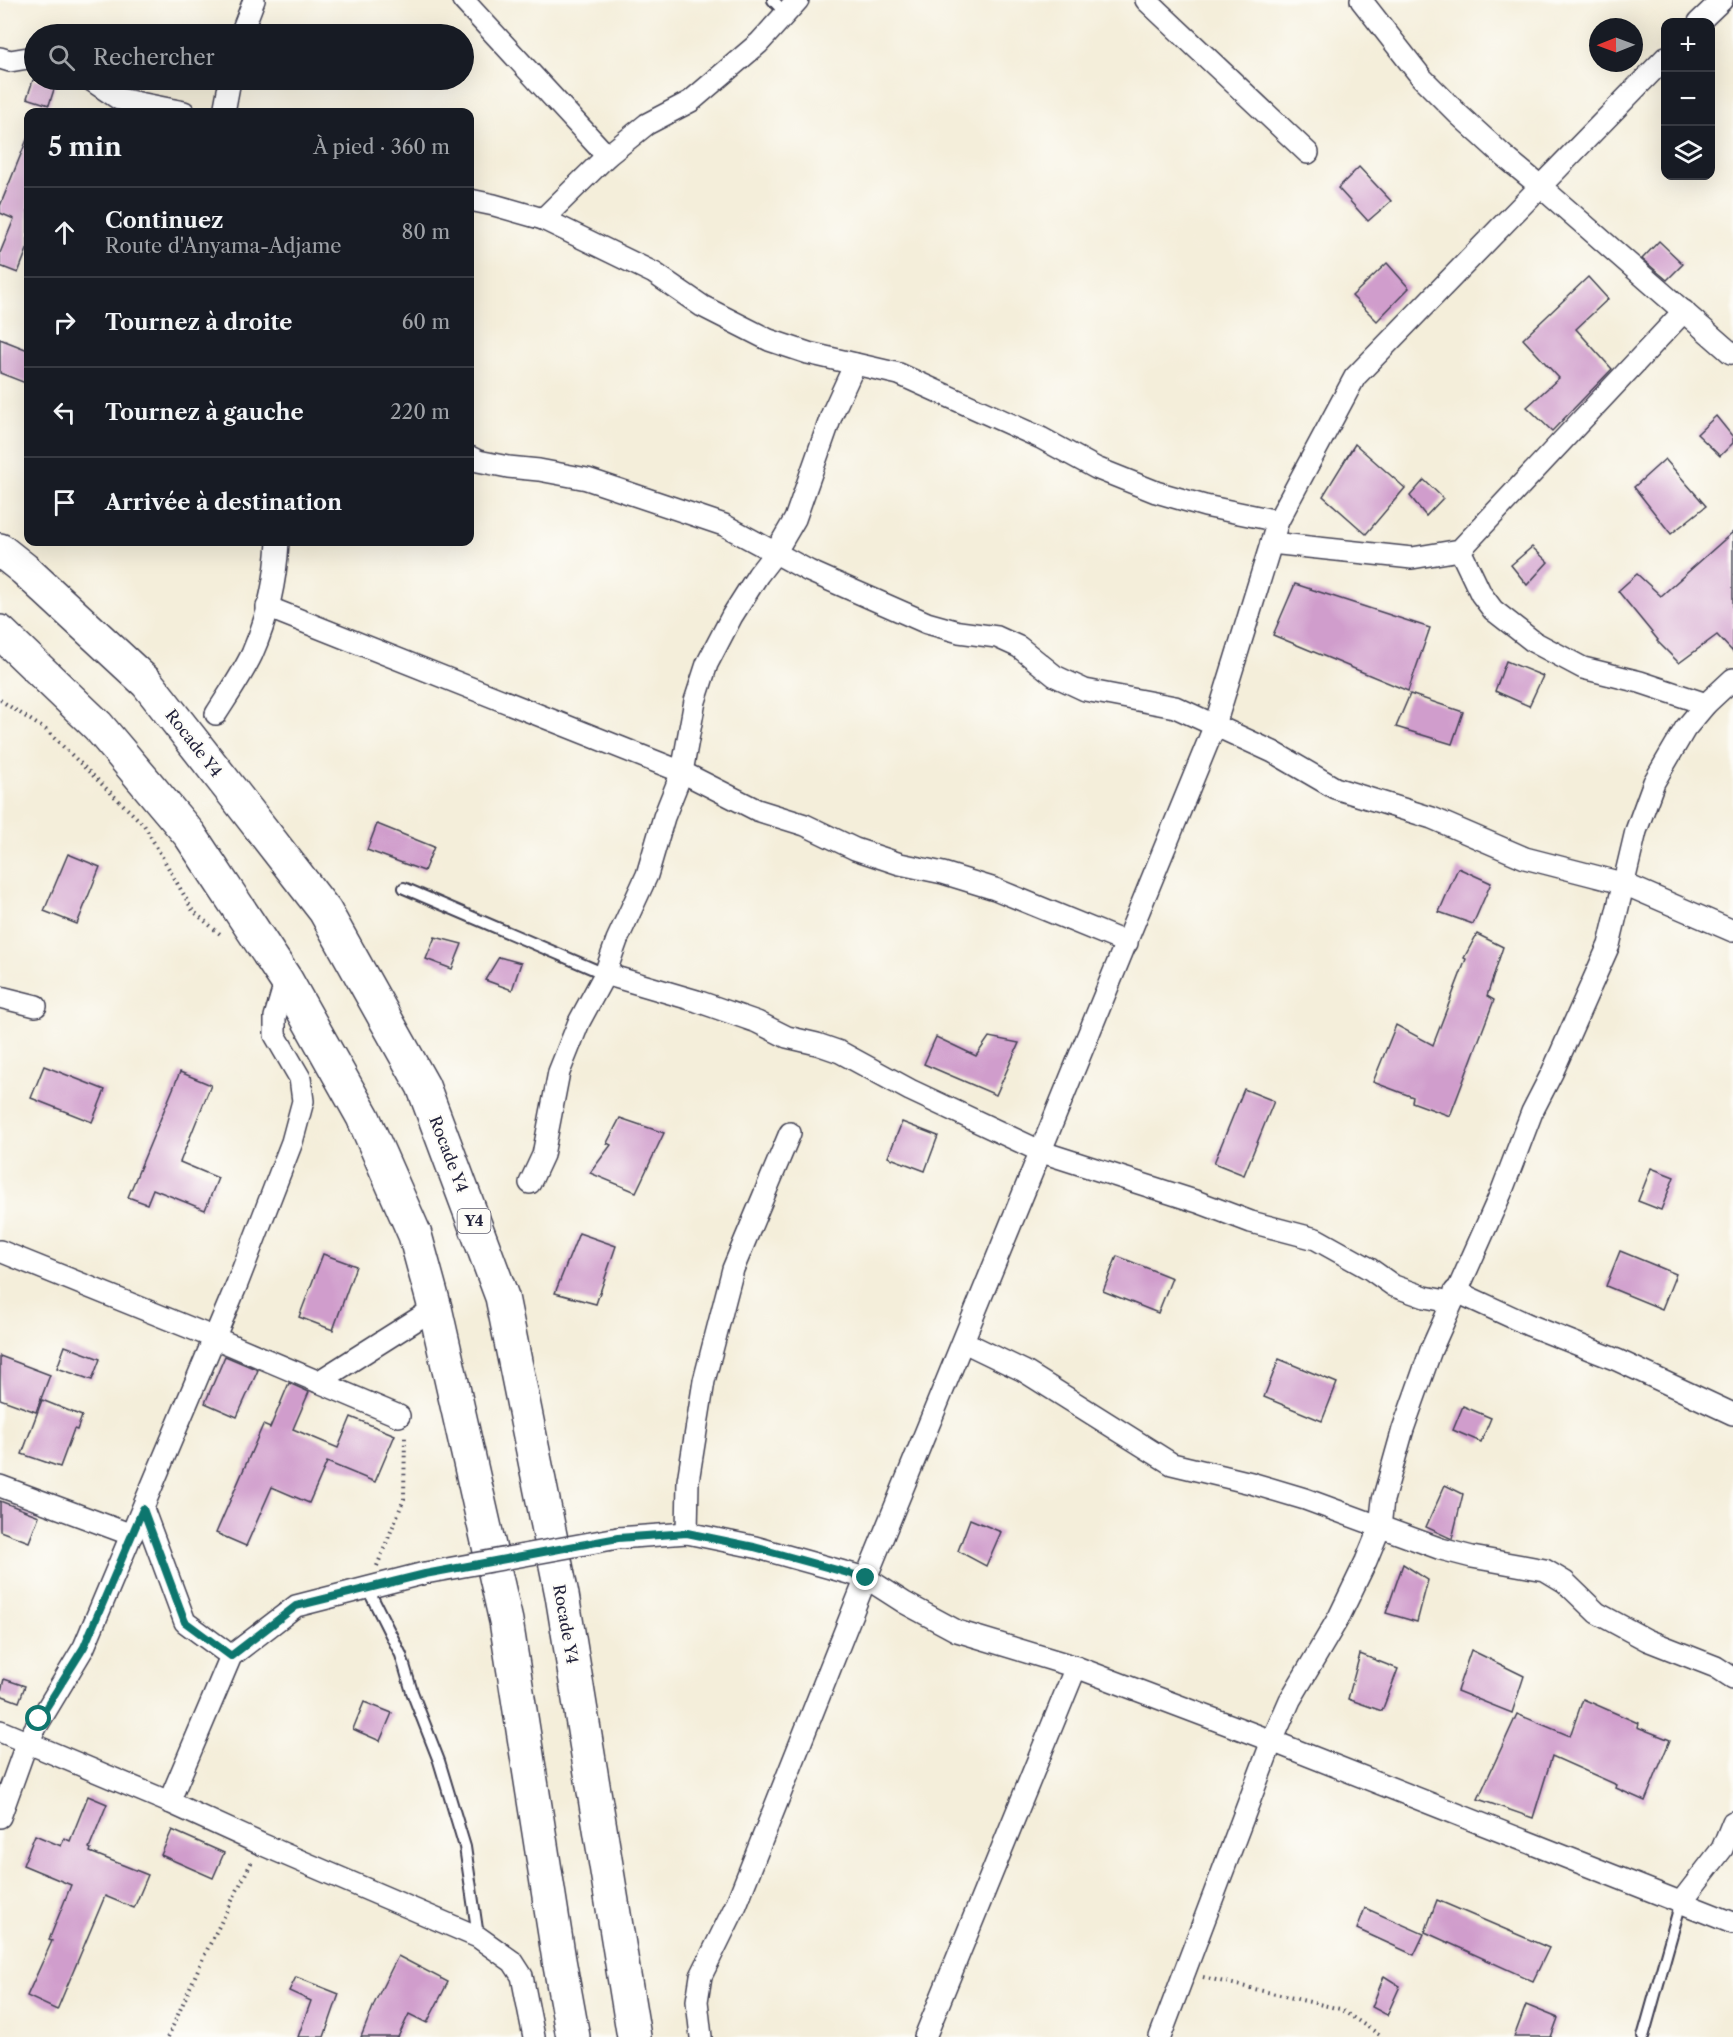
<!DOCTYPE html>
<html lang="fr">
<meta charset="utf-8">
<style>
:root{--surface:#171b24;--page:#20242c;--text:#f1f3f6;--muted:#9ea1a6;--line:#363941}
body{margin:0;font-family:"Libre Caslon Text",serif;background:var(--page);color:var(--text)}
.controls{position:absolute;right:18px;top:18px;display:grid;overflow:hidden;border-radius:12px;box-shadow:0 6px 24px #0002}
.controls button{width:54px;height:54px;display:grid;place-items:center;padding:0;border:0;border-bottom:2px solid var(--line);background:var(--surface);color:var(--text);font:30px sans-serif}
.compass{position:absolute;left:1589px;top:18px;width:54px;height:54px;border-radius:50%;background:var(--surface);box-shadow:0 6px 24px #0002;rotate:269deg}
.stop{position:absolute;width:18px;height:18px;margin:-14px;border:4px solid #0f766e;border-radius:50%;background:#fff}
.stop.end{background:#0f766e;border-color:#fff;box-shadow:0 2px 6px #0008}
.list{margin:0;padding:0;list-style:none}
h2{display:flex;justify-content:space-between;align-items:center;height:78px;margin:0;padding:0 24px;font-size:26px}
h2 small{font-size:20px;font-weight:400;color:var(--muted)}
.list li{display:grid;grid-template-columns:39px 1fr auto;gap:18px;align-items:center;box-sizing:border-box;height:90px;padding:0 24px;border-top:2px solid var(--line)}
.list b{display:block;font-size:22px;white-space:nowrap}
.list p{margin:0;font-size:20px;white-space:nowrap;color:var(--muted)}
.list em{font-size:20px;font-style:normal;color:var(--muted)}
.icon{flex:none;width:33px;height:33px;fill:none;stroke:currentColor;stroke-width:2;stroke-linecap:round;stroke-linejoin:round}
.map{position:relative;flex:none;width:1733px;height:2037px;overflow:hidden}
.search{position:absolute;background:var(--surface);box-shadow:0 6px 24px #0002;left:24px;top:24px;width:450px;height:66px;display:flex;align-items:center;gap:15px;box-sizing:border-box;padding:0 21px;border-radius:33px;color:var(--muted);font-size:22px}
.panel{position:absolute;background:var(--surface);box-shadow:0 6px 24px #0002;left:24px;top:108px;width:450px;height:438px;border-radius:12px}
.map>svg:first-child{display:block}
.building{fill:#d09dcc}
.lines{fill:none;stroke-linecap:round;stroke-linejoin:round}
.lane-casing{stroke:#424153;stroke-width:14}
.street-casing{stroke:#424153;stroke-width:24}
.highway-casing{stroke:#424153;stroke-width:36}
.path{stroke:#424153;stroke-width:4;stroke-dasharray:1.5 4.5;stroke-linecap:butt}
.lane{stroke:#fff;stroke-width:10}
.street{stroke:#fff;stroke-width:21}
.highway{stroke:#fff;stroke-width:33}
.street-bridge-casing{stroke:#424153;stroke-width:24;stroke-linecap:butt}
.street-bridge{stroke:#fff;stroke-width:21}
.route{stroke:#0f766e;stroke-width:8}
.labels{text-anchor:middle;stroke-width:4.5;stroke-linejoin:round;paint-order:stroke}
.shield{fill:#fdfcf7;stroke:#646373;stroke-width:1.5}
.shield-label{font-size:15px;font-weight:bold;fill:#22223b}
.street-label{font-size:16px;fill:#22223b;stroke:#fdfcf7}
</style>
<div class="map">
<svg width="1733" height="2037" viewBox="0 0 1733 2037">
<rect width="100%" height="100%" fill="#fdfcf7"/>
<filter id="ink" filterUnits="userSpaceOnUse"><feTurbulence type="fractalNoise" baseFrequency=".0167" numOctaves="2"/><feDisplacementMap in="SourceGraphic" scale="12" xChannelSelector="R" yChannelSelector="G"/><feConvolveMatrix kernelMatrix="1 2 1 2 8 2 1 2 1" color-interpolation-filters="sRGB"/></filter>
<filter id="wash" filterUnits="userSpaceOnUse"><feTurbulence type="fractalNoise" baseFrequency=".008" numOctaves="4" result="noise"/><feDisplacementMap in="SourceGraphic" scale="24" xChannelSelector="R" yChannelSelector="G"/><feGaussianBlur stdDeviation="1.35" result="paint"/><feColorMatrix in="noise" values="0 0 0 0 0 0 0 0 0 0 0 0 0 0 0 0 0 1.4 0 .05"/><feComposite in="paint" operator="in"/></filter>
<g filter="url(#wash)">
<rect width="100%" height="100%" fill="#f4eeda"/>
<g id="blocks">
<g class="building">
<path d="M33,80H57L49,105L27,98Z"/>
<path d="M28,137V247L18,273L0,266V253L14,219L0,213V206Z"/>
<path d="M1359,167L1391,201L1368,221L1338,188Z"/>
<path d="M1659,241L1683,264L1667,280L1642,259Z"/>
<path d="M1387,263L1409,288L1377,321L1352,296Z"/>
<path d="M1588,277L1608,299L1576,329L1612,369L1552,431L1527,407L1559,378L1523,339Z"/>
<path d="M0,339L28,350V384L0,373Z"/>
<path d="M1716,416L1733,437V443L1720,456L1697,434Z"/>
<path d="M1355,444L1405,488L1366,534L1323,496Z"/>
<path d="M1665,459L1706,506L1671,534L1634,487Z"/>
<path d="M1424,480L1443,498L1426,516L1410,496Z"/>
<path d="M1733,532V652L1717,635L1679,663L1657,641L1658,640L1618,591L1637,574L1661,596Z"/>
<path d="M1532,547L1548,562L1527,585L1511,565Z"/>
<path d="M1295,584L1430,628L1408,691L1273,635Z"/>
<path d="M1506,661L1543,676L1529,706L1495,691Z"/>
<path d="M1410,694L1463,712L1452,744L1396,727Z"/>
<path d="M377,824L434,847L424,871L367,850Z"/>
<path d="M68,854L100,867L77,924L44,911Z"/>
<path d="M1458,868L1491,883L1473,924L1439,912Z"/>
<path d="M1477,934L1503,947L1487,996L1494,1000L1450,1116L1412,1102L1413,1097L1373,1082L1396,1025L1433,1045L1466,959L1464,958Z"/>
<path d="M435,937L462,944L452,969L426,959Z"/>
<path d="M499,957L521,963L512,990L485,980Z"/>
<path d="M936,1037L976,1056L989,1037L1019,1043L996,1095L924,1064Z"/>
<path d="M44,1066L105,1090L92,1122L31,1098Z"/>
<path d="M180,1072L211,1085L180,1162L218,1178L205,1210L153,1189L147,1204L128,1197Z"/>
<path d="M1244,1089L1274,1101L1244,1175L1214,1163Z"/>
<path d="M620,1118L664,1133L636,1192L590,1173L611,1145L607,1143Z"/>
<path d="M902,1122L938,1136L925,1171L888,1157Z"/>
<path d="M1651,1168L1674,1177L1661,1210L1638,1201Z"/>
<path d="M579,1233L616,1246L596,1304L555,1293Z"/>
<path d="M1620,1251L1676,1274L1662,1309L1606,1286Z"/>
<path d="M323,1254L356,1266L333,1330L299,1317Z"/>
<path d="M1117,1256L1172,1278L1158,1313L1103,1291Z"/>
<path d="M65,1346L100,1359L92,1380L57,1368Z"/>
<path d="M0,1356L50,1375L36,1412L0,1399Z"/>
<path d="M225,1356L258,1370L237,1417L205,1403Z"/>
<path d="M1279,1359L1337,1383L1322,1421L1264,1397Z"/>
<path d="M289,1383L309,1392L293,1429L338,1448L351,1417L395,1435L375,1482L327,1462L309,1503L272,1487L246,1546L216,1533L263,1425L270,1428Z"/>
<path d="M42,1400L82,1416L77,1430L74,1429L60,1467L22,1454Z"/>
<path d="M1463,1406L1491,1418L1481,1442L1453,1430Z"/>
<path d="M1445,1485L1463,1494L1452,1539L1426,1527Z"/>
<path d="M0,1501L39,1516L29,1542L0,1531Z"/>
<path d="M970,1519L1001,1532L986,1566L958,1551Z"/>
<path d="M1403,1564L1428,1580L1417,1622L1386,1613Z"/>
<path d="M1471,1650L1524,1676L1512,1713L1457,1691Z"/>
<path d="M1360,1654L1398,1669L1382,1711L1348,1699Z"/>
<path d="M4,1679L25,1686L19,1702L0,1695Z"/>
<path d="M1583,1699L1638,1723L1637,1727L1670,1740L1645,1801L1616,1788L1617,1785L1552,1756L1533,1818L1478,1799L1517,1714L1570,1736Z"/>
<path d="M364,1702L392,1713L380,1741L353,1729Z"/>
<path d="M88,1796L107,1804L89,1848L91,1849L90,1852L148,1875L134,1908L105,1896L57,2010L27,1996L52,1941L49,1940L71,1885L23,1865L35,1835L61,1846L64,1838L70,1841Z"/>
<path d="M172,1830L224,1853L213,1878L161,1855Z"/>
<path d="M1437,1900L1549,1948L1533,1981L1425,1932Z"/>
<path d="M1365,1908L1424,1934L1414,1955L1357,1929Z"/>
<path d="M398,1956L448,1982L427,2023L409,2014L398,2037H361L375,2002Z"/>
<path d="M1384,1976L1400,1986L1387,2015L1372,2007Z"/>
<path d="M296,1977L339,1994L324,2037H298L311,2001L289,1991Z"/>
<path d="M1526,2005L1558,2018L1551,2037H1514Z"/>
</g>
</g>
</g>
<g filter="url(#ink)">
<use href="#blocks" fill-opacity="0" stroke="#424153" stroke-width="1.5"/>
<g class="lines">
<defs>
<g id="lane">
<path d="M773,0L786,14"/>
<path d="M404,888L605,974"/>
<path d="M368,1589L401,1655L412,1692L439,1761L465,1847L478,1936"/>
<path d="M1643,2037L1681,1902"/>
</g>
<g id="street">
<path d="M463,0L607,156"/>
<path d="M1146,0L1308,153"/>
<path d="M1361,0L1422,78L1459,115L1505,157L1540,186L1731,353L1733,352"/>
<path d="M1699,22L1722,0"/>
<path d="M241,34L254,0"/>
<path d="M0,58L10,61L34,57"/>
<path d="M91,80L119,99L184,112"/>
<path d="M224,112L230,80"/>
<path d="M470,200L494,205L543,219L654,273L702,306L769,340L808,353L899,374L1041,438L1096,468L1156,492L1205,506L1278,521"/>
<path d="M543,219L607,156L647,124L691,101L759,43L798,0"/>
<path d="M470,457L478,461L508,467L539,470L587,479L724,525L809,571L927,623L959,632L997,637L1019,647L1055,676L1085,690L1175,707L1273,752L1335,788L1432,818L1525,858L1622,883L1733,931"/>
<path d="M1271,543L1412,558L1460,550L1684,311"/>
<path d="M1460,550L1481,594L1493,610L1534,642L1583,668L1640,682L1706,704"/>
<path d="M267,607L682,772L757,810L805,825L855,849L900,864L943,873L995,889L1127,943"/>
<path d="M216,714C228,695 242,675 252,654C267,620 276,579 278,542"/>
<path d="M605,974L697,1001L757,1022L787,1037L817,1044L840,1052L910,1090L1042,1152L1198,1202L1251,1222L1316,1239L1370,1269L1394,1286L1425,1297L1451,1302"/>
<path d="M0,997L36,1006"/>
<path d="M530,1183L543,1155L559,1072L579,1022L605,974L617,940L647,875L664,817L682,772L695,701L707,664L732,616L758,575L775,553L795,519L832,414L855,364"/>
<path d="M0,1251L215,1338L399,1416"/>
<path d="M1455,1291L1529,1325L1617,1360L1733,1414"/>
<path d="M964,1342L1024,1371L1172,1464L1251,1483L1305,1499L1441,1549L1472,1557L1545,1570L1565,1582L1597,1613L1647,1640L1716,1667L1733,1678"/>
<path d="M318,1382L435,1308"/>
<path d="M0,1486L132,1535"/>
<path d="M143,1509L185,1622L231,1656"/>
<path d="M687,1533L688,1481L704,1381L733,1269L790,1133"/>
<path d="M618,1538L687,1533L755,1547L866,1578L905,1603L957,1631L1076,1667L1272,1741L1733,1923"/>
<path d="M0,1731L169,1802L261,1844L478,1937L513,1962L522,1976L534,2037"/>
<path d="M169,1802L231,1656L296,1606L425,1573"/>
<path d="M0,1817L27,1742L84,1647L237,1284L292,1142L303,1101L300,1078L275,1035V1017L286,980"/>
<path d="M1681,1902L1722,1849L1733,1822"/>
<path d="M701,2037L697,2001L701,1976L736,1905L866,1578L1215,725L1278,521L1355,377L1666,57"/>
<path d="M925,2037L1076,1667"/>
<path d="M1160,2037L1272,1741L1290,1700L1339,1617L1366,1561L1380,1527L1383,1500L1403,1429L1431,1350L1501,1193L1532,1112L1552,1073L1609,945L1636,831L1654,782L1685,729L1706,704L1733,679"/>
</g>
<g id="highway">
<path d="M0,550L24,569L147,683L238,799L325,911L423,1086L502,1297L562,1595L634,2037"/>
<path d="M0,632L98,726L190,835L286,980L363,1117L415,1235L435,1308L506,1621L559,1960L573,2037"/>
</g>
</defs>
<use href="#lane" class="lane-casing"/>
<use href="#street" class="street-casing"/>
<use href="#highway" class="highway-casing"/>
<g class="path">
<path d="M0,700L46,730L144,825L193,911L220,934L224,935"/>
<path d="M377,1566L404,1499L405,1435"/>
<path d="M1203,1977L1340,2009L1383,2037"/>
<path d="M168,2037L204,1956L252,1861"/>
</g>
<use href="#lane" class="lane"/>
<use href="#street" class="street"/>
<use href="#highway" class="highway"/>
<defs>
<path id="street-bridge" d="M425,1573L618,1538"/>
</defs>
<use href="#street-bridge" class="street-bridge-casing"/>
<use href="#street-bridge" class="street-bridge"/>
</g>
</g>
<g class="lines" filter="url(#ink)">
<path class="route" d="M39,1719L84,1647L143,1509L185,1622L231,1656L296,1606L425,1574L618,1538L687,1533L754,1547L866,1578"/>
</g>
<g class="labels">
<rect class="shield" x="457.5" y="1209" width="33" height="24" rx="4.5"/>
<g class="shield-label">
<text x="474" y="1226">Y4</text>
</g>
<g class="street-label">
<text transform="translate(194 743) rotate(52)" y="6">Rocade Y4</text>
<text transform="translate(449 1154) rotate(69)" y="6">Rocade Y4</text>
<text transform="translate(566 1624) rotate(80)" y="6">Rocade Y4</text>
</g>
</g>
</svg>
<div class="controls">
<button>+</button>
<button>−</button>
<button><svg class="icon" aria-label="layers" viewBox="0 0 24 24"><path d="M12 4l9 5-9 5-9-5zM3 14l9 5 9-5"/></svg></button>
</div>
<svg class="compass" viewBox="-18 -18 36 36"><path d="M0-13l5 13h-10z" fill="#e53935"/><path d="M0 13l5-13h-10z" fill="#9ea1a6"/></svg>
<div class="stop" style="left:39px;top:1719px"></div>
<div class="stop end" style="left:866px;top:1578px"></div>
<div class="search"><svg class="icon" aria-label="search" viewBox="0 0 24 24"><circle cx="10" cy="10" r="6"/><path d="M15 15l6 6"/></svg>Rechercher</div>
<section class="panel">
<h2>5 min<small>À pied · 360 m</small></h2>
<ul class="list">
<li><svg class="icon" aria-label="ahead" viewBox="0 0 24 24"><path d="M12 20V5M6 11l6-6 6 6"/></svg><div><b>Continuez</b><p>Route d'Anyama-Adjame</p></div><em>80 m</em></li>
<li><svg class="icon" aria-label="right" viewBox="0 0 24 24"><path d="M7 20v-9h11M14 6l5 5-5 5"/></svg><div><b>Tournez à droite</b></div><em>60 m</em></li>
<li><svg class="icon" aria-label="left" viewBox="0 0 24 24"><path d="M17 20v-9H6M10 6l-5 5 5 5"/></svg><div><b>Tournez à gauche</b></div><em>220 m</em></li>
<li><svg class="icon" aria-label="arrive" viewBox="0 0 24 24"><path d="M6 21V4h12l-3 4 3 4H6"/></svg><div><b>Arrivée à destination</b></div></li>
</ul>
</section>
</div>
